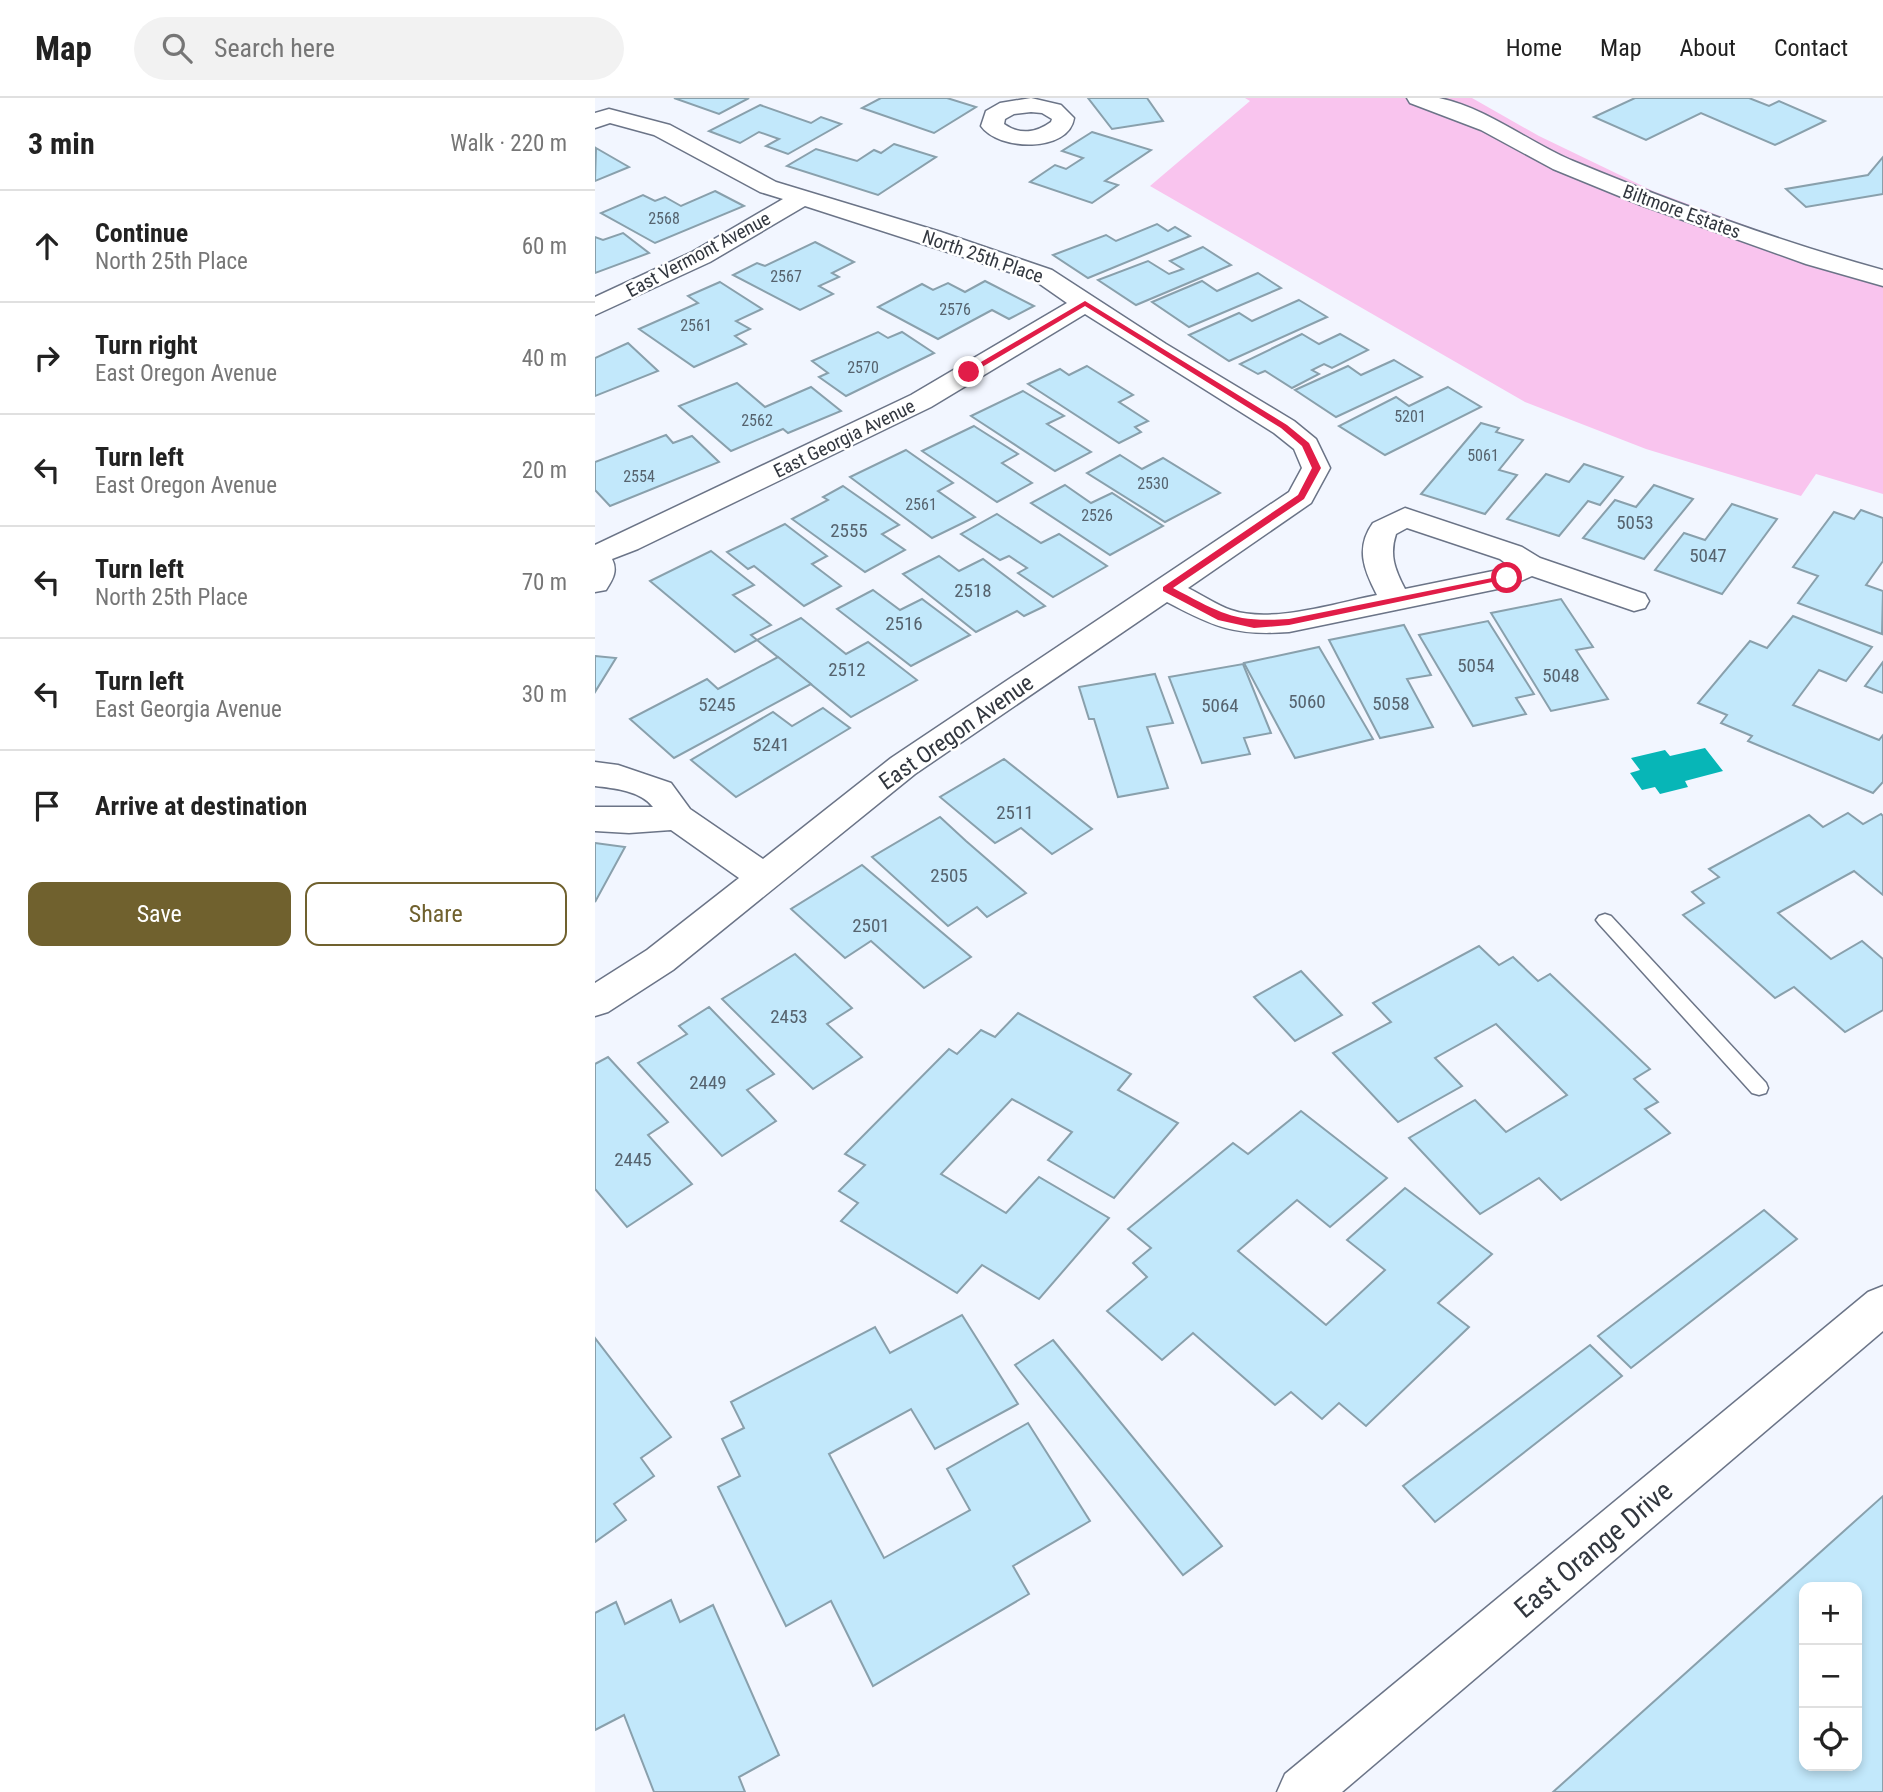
<!DOCTYPE html>
<meta charset="utf-8">
<style>
:root{--surface:#fff;--page:#f2f2f2;--text:#222;--muted:#767676;--line:#e0e0e0;--accent:#70612e}
body{margin:0;font-family:"Roboto Condensed",sans-serif;background:var(--page);color:var(--text)}
.controls{position:absolute;right:21px;bottom:21px;display:grid;overflow:hidden;border-radius:14px;box-shadow:0 4px 10px #0003}
.controls button{width:63px;height:63px;display:grid;place-items:center;padding:0;border:0;border-bottom:2px solid var(--line);background:var(--surface);color:var(--text);font:35px sans-serif}
.stop{position:absolute;width:21px;height:21px;margin:-16px;border:5px solid #e11d48;border-radius:50%;background:#fff}
.stop.end{background:#e11d48;border-color:#fff;box-shadow:0 2px 7px #0008}
.list{margin:0;padding:0;list-style:none}
h2{display:flex;justify-content:space-between;align-items:center;height:91px;margin:0;padding:0 28px;font-size:30px}
h2 small{font-size:23px;font-weight:400;color:var(--muted)}
.list li{display:grid;grid-template-columns:46px 1fr auto;gap:21px;align-items:center;box-sizing:border-box;height:112px;padding:0 28px;border-top:2px solid var(--line)}
.list b{display:block;font-size:26px;white-space:nowrap}
.list p{margin:0;font-size:23px;white-space:nowrap;color:var(--muted)}
.list em{font-size:23px;font-style:normal;color:var(--muted)}
.actions{display:flex;gap:14px;padding:21px 28px}
.actions a{flex:1;padding:16px 0;border:2px solid var(--accent);border-radius:14px;text-align:center;font-size:24px;color:var(--accent)}
.actions .main{background:var(--accent);color:#fff}
.icon{flex:none;width:38px;height:38px;fill:none;stroke:currentColor;stroke-width:2;stroke-linecap:round;stroke-linejoin:round}
.map{position:relative;flex:none;width:1288px;height:1694px;overflow:hidden}
header{display:flex;align-items:center;gap:42px;box-sizing:border-box;height:98px;padding:0 35px;background:var(--surface);border-bottom:2px solid var(--line)}
header strong{font-size:33px}
nav{display:flex;gap:38px;margin-inline-start:auto;font-size:24px}
.search{width:490px;height:63px;background:var(--page);display:flex;align-items:center;gap:18px;box-sizing:border-box;padding:0 24px;border-radius:38px;color:var(--muted);font-size:26px}
main{display:flex}
aside{flex:1;background:var(--surface)}
.map>svg:first-child{display:block}
.green{fill:#f9c4ee}
.water{fill:#07b6b7}
.building{fill:#c2e8fb;stroke:#89a0ac;stroke-width:2;fill-rule:evenodd}
.lines{fill:none;stroke-linecap:round;stroke-linejoin:round}
.lane-casing{stroke:#6b7487;stroke-width:3}
.street-casing{stroke:#6b7487;stroke-width:3}
.lane{fill:#fff;fill-rule:evenodd}
.street{fill:#fff;fill-rule:evenodd}
.route{fill:#e11d48}
.labels{text-anchor:middle;stroke-width:5;stroke-linejoin:round;paint-order:stroke}
.far-number-label{font-size:16px;fill:#56636e}
.far-street-label{font-size:19px;fill:#32373f;stroke:#fff}
.number-label{font-size:19px;fill:#56636e}
.street-label{font-size:23px;fill:#32373f;stroke:#fff}
.near-street-label{font-size:28px;fill:#32373f;stroke:#fff}
</style>
<header>
<strong>Map</strong>
<div class="search"><svg class="icon" aria-label="search" viewBox="0 0 24 24"><circle cx="10" cy="10" r="6"/><path d="M15 15l6 6"/></svg>Search here</div>
<nav><a>Home</a><a>Map</a><a>About</a><a>Contact</a></nav>
</header>
<main>
<aside>
<h2>3 min<small>Walk · 220 m</small></h2>
<ul class="list">
<li><svg class="icon" aria-label="ahead" viewBox="0 0 24 24"><path d="M12 20V5M6 11l6-6 6 6"/></svg><div><b>Continue</b><p>North 25th Place</p></div><em>60 m</em></li>
<li><svg class="icon" aria-label="right" viewBox="0 0 24 24"><path d="M7 20v-9h11M14 6l5 5-5 5"/></svg><div><b>Turn right</b><p>East Oregon Avenue</p></div><em>40 m</em></li>
<li><svg class="icon" aria-label="left" viewBox="0 0 24 24"><path d="M17 20v-9H6M10 6l-5 5 5 5"/></svg><div><b>Turn left</b><p>East Oregon Avenue</p></div><em>20 m</em></li>
<li><svg class="icon" aria-label="left" viewBox="0 0 24 24"><path d="M17 20v-9H6M10 6l-5 5 5 5"/></svg><div><b>Turn left</b><p>North 25th Place</p></div><em>70 m</em></li>
<li><svg class="icon" aria-label="left" viewBox="0 0 24 24"><path d="M17 20v-9H6M10 6l-5 5 5 5"/></svg><div><b>Turn left</b><p>East Georgia Avenue</p></div><em>30 m</em></li>
<li><svg class="icon" aria-label="arrive" viewBox="0 0 24 24"><path d="M6 21V4h12l-3 4 3 4H6"/></svg><div><b>Arrive at destination</b></div></li>
</ul>
<div class="actions"><a class="main">Save</a><a>Share</a></div>
</aside>
<div class="map">
<svg width="1288" height="1694" viewBox="0 0 1288 1694">
<rect width="100%" height="100%" fill="#f2f6ff"/>
<path class="green" d="M650,0H877L944,38L1058,93L1222,154L1288,173V396L1221,376L1206,398L1051,351L930,304L555,88L655,3Z"/>
<path class="water" d="M1110,650L1128,673L1090,683L1093,689L1065,696L1060,689L1047,692L1035,675L1045,672L1036,660L1070,652L1075,658Z"/>
<g class="building">
<path d="M79,0H154L124,16Z"/>
<path d="M286,0H352L381,9L339,35L267,10Z"/>
<path d="M493,0H552L568,23L517,31Z"/>
<path d="M1040,0H1154L1174,8L1184,3L1230,23L1180,47L1106,15L1051,42L999,19Z"/>
<path d="M165,7L216,25L226,19L246,26L193,56L171,48L184,41L164,34L145,45L114,33Z"/>
<path d="M497,34L556,52L510,83L523,87L497,105L435,84L460,67L471,71L488,60L467,53Z"/>
<path d="M299,46L341,59L283,97L192,68L221,51L262,63L279,52L286,55Z"/>
<path d="M1,50L34,69L0,83Z"/>
<path d="M1288,59V96L1211,109L1191,91L1273,77Z"/>
<path d="M120,93L149,108L60,145L6,115L48,97L60,103L70,99L86,108Z"/>
<path d="M562,126L573,133L580,129L595,138L493,180L458,157L511,137L521,143Z"/>
<path d="M28,135L54,155L0,175V139L8,142Z"/>
<path d="M220,144L259,164L237,175L244,179L224,188L238,196L205,212L138,177L162,165L170,168Z"/>
<path d="M608,149L636,167L541,207L503,182L553,163L574,176L588,171L575,163Z"/>
<path d="M663,175L686,190L594,229L557,204L607,183L622,193Z"/>
<path d="M390,183L439,208L414,221L397,212L343,241L283,209L327,186L338,192L353,185L370,194Z"/>
<path d="M125,184L167,211L141,223L155,231L140,238L151,246L99,269L44,231L103,205L93,198Z"/>
<path d="M704,202L732,219L634,263L594,237L644,215L657,223Z"/>
<path d="M283,234L293,240L307,234L339,255L251,298L224,279L233,275L217,263Z"/>
<path d="M707,236L724,246L745,236L773,252L737,270L729,266L717,272L724,276L697,290L670,273L663,276L645,266Z"/>
<path d="M33,245L63,273L0,298V260Z"/>
<path d="M799,262L827,279L741,319L700,292L753,268L766,277Z"/>
<path d="M492,268L538,297L524,304L553,323L540,329L546,334L524,345L433,286L465,271L474,277Z"/>
<path d="M142,285L170,309L216,289L246,313L193,335L188,331L136,353L84,308Z"/>
<path d="M853,289L886,309L790,357L744,328L801,299L814,308Z"/>
<path d="M428,293L469,318L452,326L496,354L460,373L376,318Z"/>
<path d="M886,325L904,330L901,334L928,342L904,372L922,377L890,416L826,396Z"/>
<path d="M379,328L423,356L407,365L437,385L402,404L327,353Z"/>
<path d="M71,337L78,345L97,338L124,364L15,408L0,392V364Z"/>
<path d="M311,352L358,385L343,393L380,419L337,440L255,379Z"/>
<path d="M525,357L547,371L568,360L625,395L570,424L492,375Z"/>
<path d="M989,366L1028,379L1005,407L993,403L964,438L912,421L951,376L974,384Z"/>
<path d="M470,387L496,405L517,395L568,428L515,457L436,405Z"/>
<path d="M1059,387L1098,401L1049,461L988,440L1020,402L1041,409Z"/>
<path d="M248,388L304,427L287,436L310,452L270,474L197,421L233,402L228,399Z"/>
<path d="M1137,406L1182,421L1127,496L1060,472L1089,435L1110,442Z"/>
<path d="M1266,412L1288,420V463L1271,487L1288,493L1287,536L1203,505L1223,478L1198,469L1239,414L1259,421Z"/>
<path d="M402,416L446,445L464,436L512,468L458,499L423,475L432,470L414,458L405,462L366,436Z"/>
<path d="M190,426L232,458L217,466L246,488L209,508L159,468L153,471L132,454Z"/>
<path d="M116,453L159,487L138,497L176,527L156,537L162,542L140,554L55,483Z"/>
<path d="M344,458L364,473L388,461L450,508L429,518L422,513L381,534L308,476Z"/>
<path d="M278,492L305,512L327,501L375,537L316,568L242,511Z"/>
<path d="M966,501L998,549L981,552L1013,601L956,613L896,515Z"/>
<path d="M1198,518L1277,549L1251,583L1224,572L1198,607L1284,642L1288,637V684L1278,695L1153,643L1157,638L1126,625L1132,617L1103,605L1155,543L1172,550Z"/>
<path d="M206,520L251,556L273,544L322,582L256,619L162,542Z"/>
<path d="M893,523L939,596L921,600L931,616L878,628L824,537Z"/>
<path d="M809,527L836,577L812,581L838,629L785,640L734,542Z"/>
<path d="M724,549L778,641L700,660L649,565Z"/>
<path d="M0,558L21,560L0,594Z"/>
<path d="M183,559L216,586L79,660L35,621L112,581L123,591Z"/>
<path d="M1288,564V595L1270,588Z"/>
<path d="M648,566L676,635L649,640L655,656L607,665L574,579Z"/>
<path d="M560,576L578,625L552,629L573,690L523,699L499,621H494L484,589Z"/>
<path d="M228,610L255,630L141,699L96,662L178,614L197,628Z"/>
<path d="M409,661L497,731L457,756L426,730L400,745L345,699Z"/>
<path d="M1253,715L1268,726L1286,716L1288,718V797L1259,773L1183,815L1236,861L1267,843L1288,861V912L1250,934L1199,889L1180,900L1088,817L1109,805L1097,794L1124,779L1114,771L1214,717L1228,729Z"/>
<path d="M345,719L371,743L431,795L392,819L382,809L353,828L277,759Z"/>
<path d="M0,745L30,749L0,804Z"/>
<path d="M267,767L376,859L329,890L276,843L250,860L196,811Z"/>
<path d="M884,848L904,867L918,859L943,883L955,876L1055,971L1039,981L1063,1004L1050,1011L1075,1035L966,1102L944,1080L885,1116L814,1040L880,1002L911,1034L972,997L901,926L840,960L867,988L803,1024L738,955L796,924L778,905Z"/>
<path d="M200,856L257,910L232,926L267,959L218,991L127,901Z"/>
<path d="M706,873L747,917L700,943L659,899Z"/>
<path d="M114,909L179,976L152,992L181,1023L127,1058L43,965L92,936L84,928Z"/>
<path d="M423,915L536,976L523,992L583,1025L519,1100L453,1062L477,1034L417,1001L346,1076L411,1115L444,1079L514,1120L444,1201L387,1167L362,1195L246,1123L263,1105L244,1093L270,1067L250,1056L354,951L362,956L386,932L400,939Z"/>
<path d="M13,959L73,1024L53,1037L97,1086L32,1129L0,1091V966Z"/>
<path d="M706,1013L792,1080L735,1129L702,1102L643,1153L731,1227L790,1172L752,1142L810,1090L897,1156L843,1205L874,1229L771,1328L744,1305L727,1321L696,1294L680,1307L598,1235L567,1262L512,1213L552,1179L538,1165L556,1150L533,1131L638,1045L653,1056Z"/>
<path d="M1169,1112L1202,1141L1036,1270L1003,1238Z"/>
<path d="M367,1217L423,1306L340,1351L316,1311L234,1356L289,1460L375,1412L352,1371L433,1325L495,1423L418,1468L434,1496L278,1588L236,1503L191,1528L123,1389L145,1378L127,1341L149,1330L136,1304L280,1229L295,1255Z"/>
<path d="M0,1240L76,1339L46,1360L59,1378L19,1406L31,1422L0,1444Z"/>
<path d="M458,1242L627,1448L588,1477L420,1267Z"/>
<path d="M995,1247L1027,1278L840,1424L808,1388Z"/>
<path d="M1288,1398V1694H958ZM1209,1489H1262V1668H1209Z"/>
<path d="M76,1502L85,1524L118,1507L184,1657L144,1679L150,1694H59L29,1617L0,1632V1515L21,1504L30,1526Z"/>
</g>
<g class="lines">
<defs>
<path id="lane" d="M1010,816L1016,818L1171,985L1173,990L1171,995L1164,997L1157,995L1004,826L1001,822L1004,818Z"/>
<g id="street">
<path d="M436,0L466,7L479,20C474,55 403,53 386,28L391,13L405,5ZM436,14L447,15L457,21L456,24C441,35 424,37 409,26L410,21L419,16Z"/>
<path d="M812,0C822,0 834,0 844,0C890,9 935,45 978,63C1079,105 1183,143 1288,172V188L1211,166L1046,107L958,71L886,32L815,5Z"/>
<path d="M14,11L75,27L181,84L346,134L457,172L571,246L699,323L721,341L735,370L716,405L593,490C607,497 622,507 636,512C677,526 741,505 782,497C769,472 760,450 778,425L810,410L927,449L945,460L1050,496L1054,503L1050,510L1039,513L937,478L912,489L694,534C640,538 619,529 572,504L320,676L78,872L13,914L0,918V885L52,852L144,780L76,732L34,735L0,733V709H58C46,693 19,690 0,688V664L23,667L76,685L95,711L168,761L296,660L694,394L707,370L699,351L679,335L490,216L336,309L43,451L17,461C23,473 18,481 11,492L0,494V447L316,297L472,205L439,182L210,108L115,164L0,217V199L97,154L188,101L165,94L59,37L15,25L0,30V15ZM812,430L905,461L913,467L903,472L810,491C800,472 794,457 801,436Z"/>
<path d="M1288,1188V1233L747,1694H682L690,1676L1273,1194Z"/>
</g>
</defs>
<use href="#lane" class="lane-casing"/>
<use href="#street" class="street-casing"/>
<use href="#lane" class="lane"/>
<use href="#street" class="street"/>
</g>
<path class="route" d="M490,203L692,327L714,345L726,370L709,401L578,490C626,515 638,525 694,521L912,477L916,480L694,527L659,530L623,522L568,493V489L703,397L717,370L707,348L686,330L490,208L377,275L369,274Z"/>
<g class="labels">
<g class="far-number-label">
<text x="69" y="126">2568</text>
<text x="191" y="184">2567</text>
<text x="360" y="217">2576</text>
<text x="101" y="233">2561</text>
<text x="268" y="275">2570</text>
<text x="815" y="324">5201</text>
<text x="162" y="328">2562</text>
<text x="888" y="363">5061</text>
<text x="44" y="384">2554</text>
<text x="558" y="391">2530</text>
<text x="326" y="412">2561</text>
<text x="502" y="423">2526</text>
</g>
<g class="far-street-label">
<text transform="translate(1087 113) rotate(20)" y="7">Biltmore Estates</text>
<text transform="translate(103 156) rotate(-28)" y="7">East Vermont Avenue</text>
<text transform="translate(388 158) rotate(19)" y="7">North 25th Place</text>
<text transform="translate(249 340) rotate(-26)" y="7">East Georgia Avenue</text>
</g>
<g class="number-label">
<text x="1040" y="431">5053</text>
<text x="254" y="439">2555</text>
<text x="1113" y="464">5047</text>
<text x="378" y="499">2518</text>
<text x="309" y="532">2516</text>
<text x="881" y="574">5054</text>
<text x="252" y="578">2512</text>
<text x="966" y="584">5048</text>
<text x="712" y="610">5060</text>
<text x="796" y="612">5058</text>
<text x="122" y="613">5245</text>
<text x="625" y="614">5064</text>
<text x="176" y="653">5241</text>
<text x="420" y="721">2511</text>
<text x="354" y="784">2505</text>
<text x="276" y="834">2501</text>
<text x="194" y="925">2453</text>
<text x="113" y="991">2449</text>
<text x="38" y="1068">2445</text>
</g>
<g class="street-label">
<text transform="translate(361 634) rotate(-35)" y="8">East Oregon Avenue</text>
</g>
<g class="near-street-label">
<text transform="translate(998 1451) rotate(-40)" y="10">East Orange Drive</text>
</g>
</g>
</svg>
<div class="controls">
<button>+</button>
<button>−</button>
<button><svg class="icon" aria-label="locate" viewBox="0 0 24 24"><circle cx="12" cy="12" r="6"/><path d="M12 2v4M12 18v4M2 12h4M18 12h4"/></svg></button>
</div>
<div class="stop" style="left:912px;top:480px"></div>
<div class="stop end" style="left:374px;top:274px"></div>
</div>
</main>
